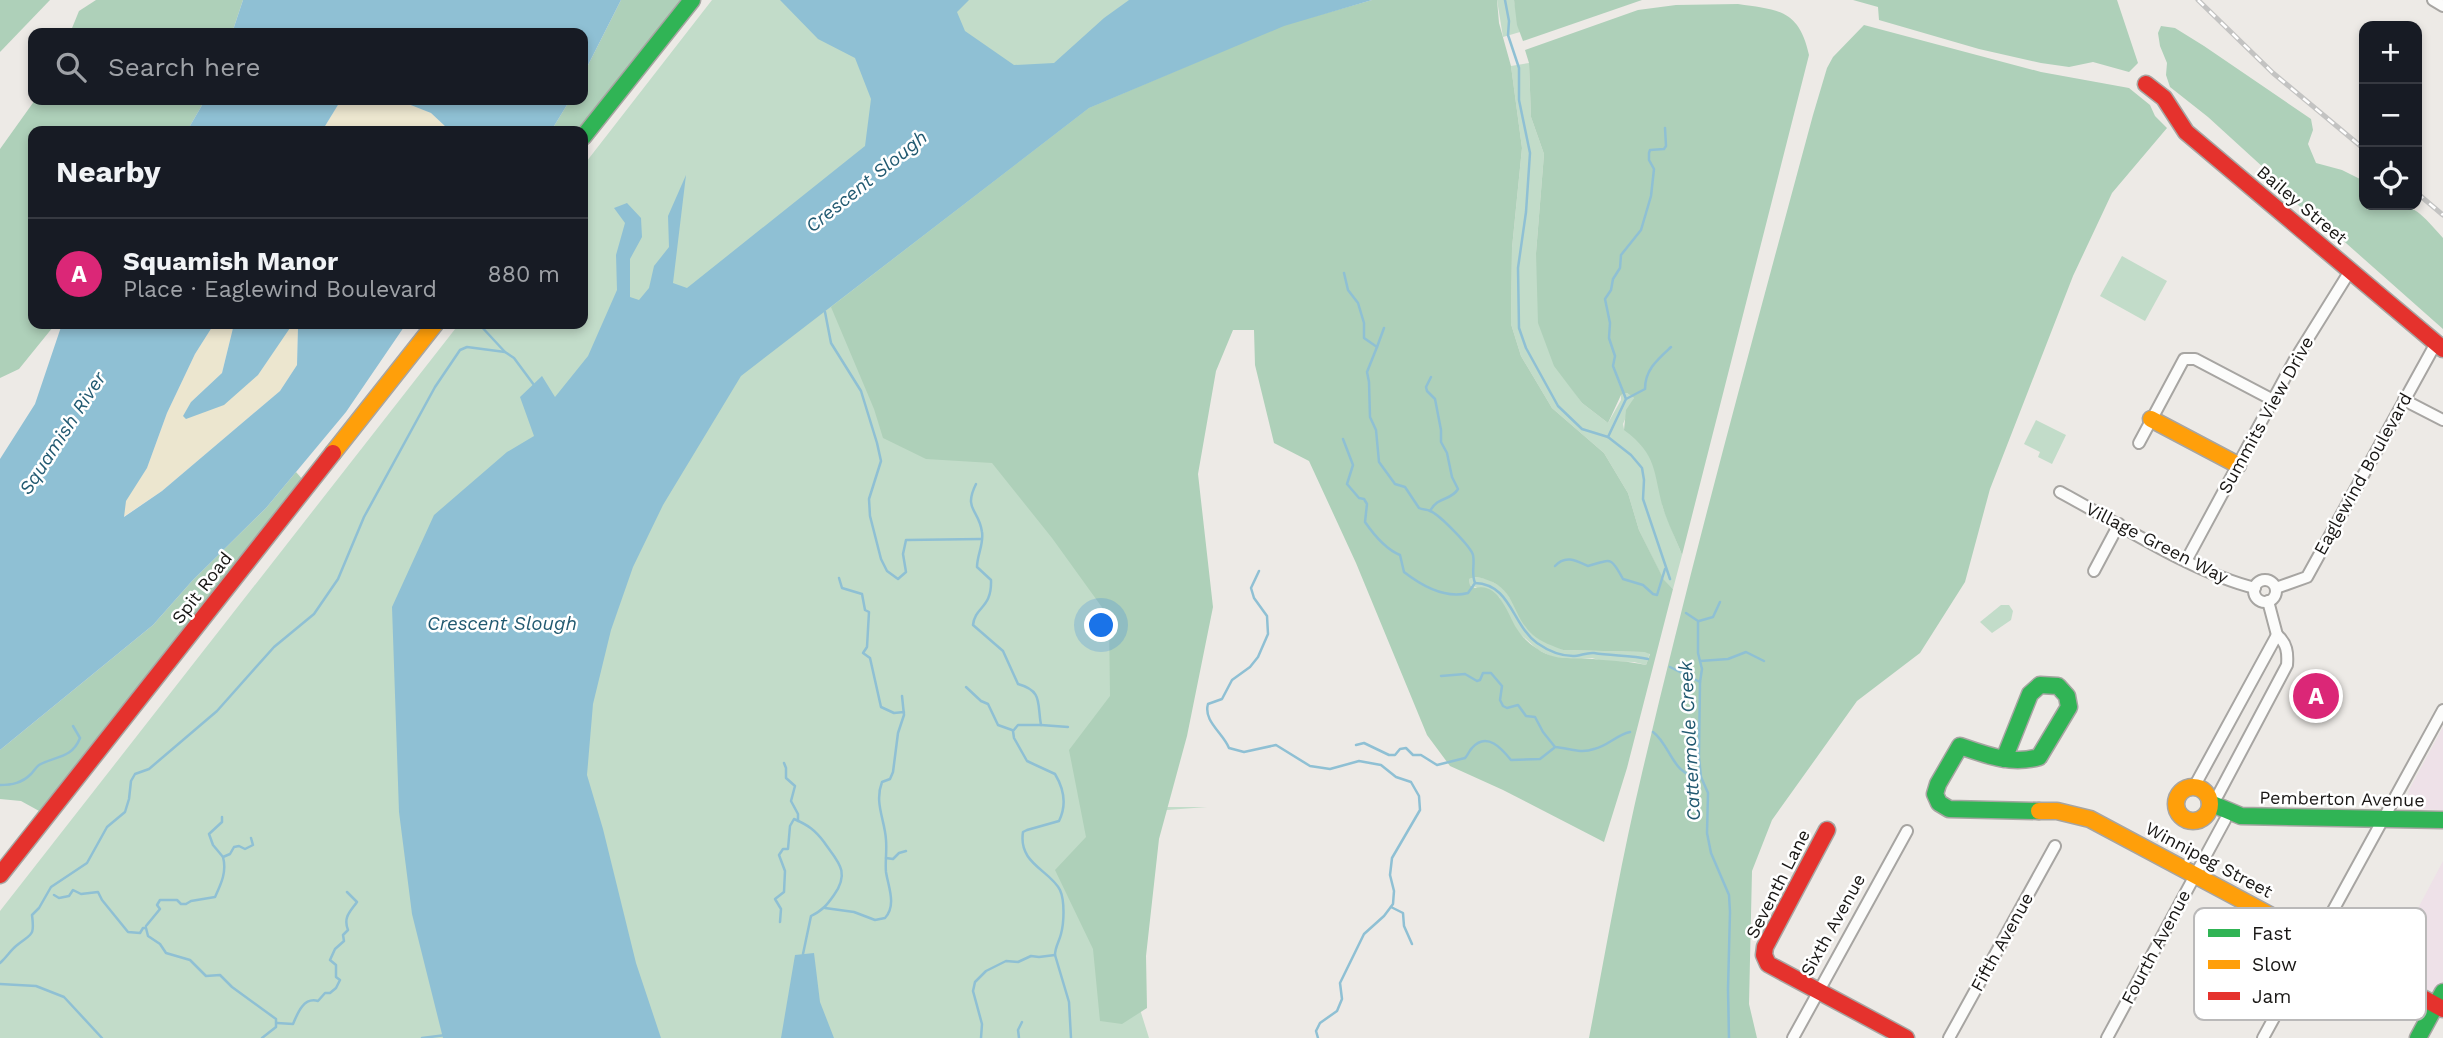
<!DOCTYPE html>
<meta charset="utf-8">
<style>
:root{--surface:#171b24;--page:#242831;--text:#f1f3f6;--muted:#9ea1a6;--line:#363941;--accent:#db2777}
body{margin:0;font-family:"Work Sans",sans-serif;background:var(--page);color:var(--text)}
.controls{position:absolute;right:21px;top:21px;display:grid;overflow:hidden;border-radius:14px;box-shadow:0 4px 10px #0003}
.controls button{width:63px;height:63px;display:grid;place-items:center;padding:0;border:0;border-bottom:2px solid var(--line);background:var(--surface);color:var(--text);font:35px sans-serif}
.you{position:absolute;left:1102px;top:626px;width:24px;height:24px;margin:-18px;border:5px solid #fff;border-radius:50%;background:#1a73e8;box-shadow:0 0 0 10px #1a73e833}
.badge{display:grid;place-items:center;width:46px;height:46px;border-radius:50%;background:var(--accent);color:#fff;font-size:23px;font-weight:700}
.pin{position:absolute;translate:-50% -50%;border:4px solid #fff;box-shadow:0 2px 7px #0006}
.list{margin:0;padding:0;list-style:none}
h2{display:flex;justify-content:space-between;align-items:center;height:91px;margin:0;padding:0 28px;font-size:30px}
h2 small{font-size:23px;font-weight:400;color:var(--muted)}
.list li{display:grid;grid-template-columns:46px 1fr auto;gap:21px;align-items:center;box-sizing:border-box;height:112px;padding:0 28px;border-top:2px solid var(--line)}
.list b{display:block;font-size:26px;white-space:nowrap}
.list p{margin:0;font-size:23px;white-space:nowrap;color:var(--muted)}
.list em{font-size:23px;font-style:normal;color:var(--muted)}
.icon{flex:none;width:38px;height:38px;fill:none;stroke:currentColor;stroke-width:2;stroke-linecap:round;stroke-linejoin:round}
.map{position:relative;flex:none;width:2443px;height:1038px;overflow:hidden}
.search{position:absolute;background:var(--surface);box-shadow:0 4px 10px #0003;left:28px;top:28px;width:560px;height:77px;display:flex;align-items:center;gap:18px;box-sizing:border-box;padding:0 24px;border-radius:14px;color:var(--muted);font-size:26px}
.panel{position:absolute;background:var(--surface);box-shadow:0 4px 10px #0003;left:28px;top:126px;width:560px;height:203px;border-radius:14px}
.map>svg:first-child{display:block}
.commercial{fill:#eee1e8}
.green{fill:#c2dcc9}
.forest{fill:#aed0b9;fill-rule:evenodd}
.sand{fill:#ece6cf}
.water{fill:#8fc0d4}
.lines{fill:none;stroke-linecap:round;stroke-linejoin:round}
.stream{stroke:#8fc0d4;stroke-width:2.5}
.street-casing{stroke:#a7a5a2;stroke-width:14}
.fast-casing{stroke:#a7a5a2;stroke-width:19}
.slow-casing{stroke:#a7a5a2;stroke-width:19}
.jam-casing{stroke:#a7a5a2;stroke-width:19}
.street{stroke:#fcfcfb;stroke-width:10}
.fast{stroke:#30b455;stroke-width:16}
.slow{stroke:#ff9f0a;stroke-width:16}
.jam{stroke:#e5322d;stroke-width:16}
.rail-casing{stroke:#c3c3c2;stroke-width:5}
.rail{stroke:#fff;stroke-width:2.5;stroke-dasharray:8;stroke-linecap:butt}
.labels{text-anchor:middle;stroke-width:5;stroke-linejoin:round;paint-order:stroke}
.street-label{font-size:18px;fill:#191715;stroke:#fff}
.water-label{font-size:19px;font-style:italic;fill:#225a71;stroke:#fff}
.key{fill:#fff;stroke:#bab9b9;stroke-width:2}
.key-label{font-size:19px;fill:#191715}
</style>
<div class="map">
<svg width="2443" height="1038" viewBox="0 0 2443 1038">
<rect width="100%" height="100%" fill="#edeae6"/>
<g class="commercial">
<path d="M2443,727V810L2412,809L2407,801L2409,790Z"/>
<path d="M2443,861V998L2387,967Z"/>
</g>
<g class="green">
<path d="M712,0H1314L1146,605L1148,807H1207L1141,812L1138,1003L1149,1038H0V911L459,324H583V166Z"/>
<path d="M1497,0H1514L1520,32L1503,37Z"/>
<path d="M1529,63L1531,117L1544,154L1536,253L1570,386L1582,403L1608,423L1621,400V395L1627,393L1634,398L1623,424L1624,429L1638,439L1654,462L1663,508L1682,555L1673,589L1664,581L1639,530L1628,493L1604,453L1552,408L1521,356L1511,324L1512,248L1522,148L1511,66Z"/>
<path d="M2122,256L2167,281L2145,321L2100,296Z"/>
<path d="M2036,420L2066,435L2052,464L2038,457L2040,452L2024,444Z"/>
<path d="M1476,577L1488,579L1503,588L1517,608L1526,627L1563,650L1644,652L1650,653L1646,665L1634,662L1602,661L1592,658L1557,659L1538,650L1517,631L1499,597L1470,585L1469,579Z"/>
<path d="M2001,605H2009L2013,611L2011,620L1992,633L1980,622Z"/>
</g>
<g class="forest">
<path d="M0,0H50L0,52Z"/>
<path d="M96,0H243L232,33H70L79,11Z"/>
<path d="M621,0H681L579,131H551L570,100H583V75Z"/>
<path d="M1372,0H1497L1499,23L1511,66L1522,148L1512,248L1511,324L1521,356L1552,408L1604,453L1628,493L1639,530L1664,580L1673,589L1627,768L1604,842L1503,790L1450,766L1427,735L1356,563L1309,461L1274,443L1255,365L1254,330H1233L1216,371L1198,474L1213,607L1187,736L1159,839L1146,956L1147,1008L1122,1024L1100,1021L1093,949L1055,870L1086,837L1069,750L1110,696L1109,617L1052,538L992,463L926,459L883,438L874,409L831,307L1089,108L1284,25ZM1476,577C1518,584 1509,614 1533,635C1541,642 1553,646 1563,650L1644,652L1650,654L1646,665C1629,661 1611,661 1593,659C1571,656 1557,663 1536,648C1529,643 1522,637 1517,629C1507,613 1499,582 1475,588L1470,585L1469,579Z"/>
<path d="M1514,0H1642L1523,41L1517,25Z"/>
<path d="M1853,0H2117L2138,63L2129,72L2093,62L2069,67L2041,63L1979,49L1879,20L1878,7Z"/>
<path d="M1738,4C1778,10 1799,9 1809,55L1682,555C1676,539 1668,524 1663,508C1653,472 1658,455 1624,430L1626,410L1634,398L1627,393L1621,395L1608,423L1582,403L1554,366L1538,323L1536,253L1544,154L1531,117L1529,63L1525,50L1638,10L1676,5Z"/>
<path d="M1864,25L2041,72L2129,88L2150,105L2155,116L2167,128L2112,193L2073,276L1990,489L1965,582L1920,653L1857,701L1772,820L1752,871L1749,1004L1757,1038H1589C1606,949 1621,861 1642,773C1694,552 1754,334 1813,115L1827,68L1833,57Z"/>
<path d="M2161,26L2175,28L2204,46L2311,119L2313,130L2308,144L2316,163L2342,170L2364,181V205C2413,205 2410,201 2443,238V329L2338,236L2293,201L2265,169L2208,117L2170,87L2166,75L2167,63L2160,46L2158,33Z"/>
<path d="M35,100H205L187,131H33V324H59L53,327L19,369L0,378V149Z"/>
<path d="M296,472L304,481L41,812L21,801L0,799V750L153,625L192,581L266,508Z"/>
</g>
<g class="sand">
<path d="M341,100H398L431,113L447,128L445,131H322Z"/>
<path d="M214,324H234L222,373L191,402L258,375L291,325L298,327L297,365L280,391L162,491L123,517L125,501L147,468L167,413L195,354Z"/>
</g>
<g class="water">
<path d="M243,0H621L583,75V33H232Z"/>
<path d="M780,0H969L957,12L965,31L1014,65L1054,63L1104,18L1129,0H1372L1284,26L1089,108L741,376L663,505L633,567L611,630L593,704L587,775L603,829L636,963L661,1038H443L412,914L399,812L392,607L434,515L507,452L534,436L520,397L542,376L555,397L588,356L617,290L616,255L625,223L614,208L627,203L641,218L642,237L630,259V297L639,300L649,288L654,266L669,247L668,216L686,175L673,283L687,288L865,146L871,99L855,58L818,39Z"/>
<path d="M205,100H341L322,131H187Z"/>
<path d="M398,100H570L551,131H445L447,128L431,113Z"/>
<path d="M62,324H214L195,354L167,413L147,468L126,501L124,517L162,491L280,391L297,365L298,327L292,325L258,375L224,405L186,419L183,416L191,402L222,373L234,324H406L346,412L266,508L192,581L153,625L0,750V459L35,404Z"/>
<path d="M814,953L820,1002L834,1038H781L795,955Z"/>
</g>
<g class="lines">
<g class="stream">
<path d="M1505,0L1509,21L1508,35L1519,68V100L1530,153L1526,212L1518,268L1519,328L1526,348L1558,406L1582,429L1608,437L1631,455L1642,468L1644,480L1643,499L1670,579"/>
<path d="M825,312L831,343L861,391L877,443L881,461L869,499L870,516L881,559L887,571L898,579L906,572L903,554L906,540L981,539"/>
<path d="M479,324L505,352"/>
<path d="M1377,347L1384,328"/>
<path d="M1626,399L1613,366L1615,356L1609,338L1610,323L1605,299L1611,290L1613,279L1620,268L1621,255L1641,230L1651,196L1654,169L1649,160V153L1650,150L1664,149L1666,146L1665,128"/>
<path d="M1608,437L1626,399L1645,389C1645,370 1657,360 1671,347"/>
<path d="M1343,439L1353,465L1347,484L1359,498L1364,499L1367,504L1365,522C1374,535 1385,549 1400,555L1404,572C1422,586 1445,599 1468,593L1475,583C1471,573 1475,564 1473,555C1471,547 1439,514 1430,511C1427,509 1423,510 1419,508L1405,487L1395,484L1379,462L1376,430L1370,417L1369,382L1367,372L1377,347L1364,338V323L1358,303L1348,290L1344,273"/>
<path d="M976,484C963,510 979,509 982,532C984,544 977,555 977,567L991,580C992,609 975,606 973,625L1003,651L1018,684C1043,691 1037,703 1041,725H1018L1013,731L1014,738L1027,761L1055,774C1064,789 1067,805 1059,821L1027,830L1023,832C1018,864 1050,870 1060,890C1065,901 1064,923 1061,934C1059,942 1055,947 1055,955L1069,1002L1071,1038"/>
<path d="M1430,511C1438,496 1451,501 1458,489L1452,477L1447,453L1441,442V430L1435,399L1427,391L1426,387L1431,377"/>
<path d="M1555,566C1565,555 1575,560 1588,566C1611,560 1610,555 1623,579L1643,585L1653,594L1657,595L1665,569"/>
<path d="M1259,571L1251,588L1254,598L1267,616L1268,634L1258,657L1250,667L1232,680L1222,699L1208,704C1203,721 1223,733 1229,748L1244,752L1276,745L1310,766L1330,769L1359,761L1381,765L1396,777L1411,782L1419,796L1420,810L1392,858L1390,875L1394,891L1393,904L1384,916L1364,934L1340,983L1342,999L1337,1011L1320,1023L1316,1031L1318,1038"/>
<path d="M839,578L842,588L862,594L865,610L869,612L867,647L863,653L870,658L881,707L894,713L904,712"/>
<path d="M1475,583C1511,584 1512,625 1537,643C1547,650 1560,656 1573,656C1580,656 1587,652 1594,653C1612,656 1631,655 1648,659"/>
<path d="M1686,613L1698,621V653L1702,669L1700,682L1699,757L1701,777L1708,793L1707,833L1711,853L1729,895L1730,912L1728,989L1729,1038"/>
<path d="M1699,621L1713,617L1720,602"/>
<path d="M1700,661L1728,659L1746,652L1764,661"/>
<path d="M1670,667L1700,682"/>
<path d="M1441,676L1465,674L1477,681L1480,680L1483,673H1491L1502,686L1500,700L1503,706L1507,708L1518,705L1526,716L1535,717L1543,732L1555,747C1569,748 1580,754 1594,749C1608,746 1616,735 1630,732"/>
<path d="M966,687L981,701L988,704L998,725L1012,730"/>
<path d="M1041,725L1068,727"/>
<path d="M1653,732C1671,745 1672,777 1701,777"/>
<path d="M1356,745L1364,743L1389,755H1395L1400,749L1406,748L1413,755H1421L1437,765L1465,758C1468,755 1469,751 1472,748C1487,731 1502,749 1511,760L1540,759L1554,748"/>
<path d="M784,763L786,768V778L795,786L791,801L798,814V821"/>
<path d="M0,785C12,785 22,783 31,774C34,771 36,767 39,765C54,756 72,759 80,738L73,726"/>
<path d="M222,817V822L209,834L213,845L223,857"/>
<path d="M886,858L893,859L899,853L906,851"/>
<path d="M54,895L59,898L69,896L73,890L81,894L98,892L102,900L128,932L140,933L143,928H146L148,936L160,944L166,953L190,960L206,976L220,975L232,987L276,1019V1027L262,1038"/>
<path d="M1391,907L1403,913L1404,926L1412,944"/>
<path d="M825,908L854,912L875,920L885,918C897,905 888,886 886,872C885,863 887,851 886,840C885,820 874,803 882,782L890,779L893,772L898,733L904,715L902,696"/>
<path d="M780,922L781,909L775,899L784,892L785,871L779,855L783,849H788L790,826L794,819C808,825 815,830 824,842C837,861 851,871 834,895C827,905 823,910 811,916L803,954"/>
<path d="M146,926L160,909L157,905L160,900H177L181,904H186L191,901L215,897C221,884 227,872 223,857L230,854L234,847L239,846L245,849L253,845L251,838"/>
<path d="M0,963C6,958 10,951 16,946C31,933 35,938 32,915L39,908L51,887L87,863L107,827L125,812L129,799L131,781L135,774L149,769L217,711L274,647L314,614L338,579L364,517L435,387L460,350L467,347L505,352L514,358L534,385"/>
<path d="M0,984L36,986L64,997L102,1038"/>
<path d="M277,1023L293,1024C298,1012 304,997 318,1001L325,993H330L336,988L340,980L336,977V965L330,960L335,949L344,941L343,935L348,930C343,917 350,912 357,902L347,892"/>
<path d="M422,1038L446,1035"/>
<path d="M981,1038L982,1024L973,991L975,982L986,971L1006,961L1018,962L1031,956L1039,957L1055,955"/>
<path d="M1019,1038L1018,1030L1022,1022"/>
</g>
<defs>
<g id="street">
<path d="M2433,0L2443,6"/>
<path d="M2404,400L2443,420"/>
<path d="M2139,443L2184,359H2195L2273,400"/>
<path d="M2060,492C2118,523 2193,573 2255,588"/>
<path d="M2186,561L2294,361L2350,271"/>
<path d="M2094,571L2119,524"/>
<circle cx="2265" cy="591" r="11"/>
<path d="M2276,588L2307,577L2436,343"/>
<path d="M2268,601L2277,635"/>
<path d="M2194,787L2277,635"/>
<path d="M2209,800L2218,795L2287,665C2288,653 2287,643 2277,635"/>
<path d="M1793,1038L1907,831"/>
<path d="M1949,1038L2055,846"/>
<path d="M2107,1038L2225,820"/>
<path d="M2263,1038L2443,710"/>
</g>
<g id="fast">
<path d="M583,137L692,0"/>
<path d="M2004,759L2030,694L2040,685L2058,686L2067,696L2069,707L2039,757C2011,765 1986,755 1960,746L1938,784L1935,794L1939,803L1949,809L2039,811"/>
<path d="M2210,803L2241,816L2443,820"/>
<path d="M2418,1038L2443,992"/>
</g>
<g id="slow">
<path d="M2151,419L2238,465"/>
<path d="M333,453L435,324"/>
<circle cx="2193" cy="804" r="17"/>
<path d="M2039,811H2057L2090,819L2337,951"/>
</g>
<g id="jam">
<path d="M2146,84L2164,98L2186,132L2443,349"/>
<path d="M1827,830L1765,947L1764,955L1768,964L1906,1038"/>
<path d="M0,875L333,453"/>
<path d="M2337,951L2443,1009"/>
</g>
</defs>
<use href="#street" class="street-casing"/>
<use href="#fast" class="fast-casing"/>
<use href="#slow" class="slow-casing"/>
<use href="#jam" class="jam-casing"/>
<use href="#street" class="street"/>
<use href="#fast" class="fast"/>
<use href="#slow" class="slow"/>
<use href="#jam" class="jam"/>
<defs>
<g id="rail">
<path d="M2198,0L2273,73L2364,149"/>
<path d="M2417,193L2443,215"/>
</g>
</defs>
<use href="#rail" class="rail-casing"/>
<use href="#rail" class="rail"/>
</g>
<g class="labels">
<g class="street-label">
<text transform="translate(2302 205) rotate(40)" y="6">Bailey Street</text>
<text transform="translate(2266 415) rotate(-61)" y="6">Summits View Drive</text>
<text transform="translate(2363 474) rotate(-61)" y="6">Eaglewind Boulevard</text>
<text transform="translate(2157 543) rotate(27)" y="6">Village Green Way</text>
<text transform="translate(202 588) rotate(-52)" y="6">Spit Road</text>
<text transform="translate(2342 799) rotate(1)" y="6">Pemberton Avenue</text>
<text transform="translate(2209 860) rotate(28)" y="6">Winnipeg Street</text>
<text transform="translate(1778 884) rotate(-63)" y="6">Seventh Lane</text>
<text transform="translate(1833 925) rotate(-61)" y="6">Sixth Avenue</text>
<text transform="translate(2002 942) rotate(-61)" y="6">Fifth Avenue</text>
<text transform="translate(2156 947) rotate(-62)" y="6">Fourth Avenue</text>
</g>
<g class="water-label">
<text transform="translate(866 181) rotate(-39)" y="7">Crescent Slough</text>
<text transform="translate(62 433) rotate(-57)" y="7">Squamish River</text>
<text x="502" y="630">Crescent Slough</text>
<text transform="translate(1689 741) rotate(-93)" y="7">Cattermole Creek</text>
</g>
</g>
<rect x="2194" y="908" width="232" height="112" rx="10" class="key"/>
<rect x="2208" y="929" width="32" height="8" fill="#30b455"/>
<rect x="2208" y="960" width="32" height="9" fill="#ff9f0a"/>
<rect x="2208" y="992" width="32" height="8" fill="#e5322d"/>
<g class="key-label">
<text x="2252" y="940">Fast</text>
<text x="2252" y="971">Slow</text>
<text x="2252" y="1003">Jam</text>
</g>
</svg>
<div class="controls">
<button>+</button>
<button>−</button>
<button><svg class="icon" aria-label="locate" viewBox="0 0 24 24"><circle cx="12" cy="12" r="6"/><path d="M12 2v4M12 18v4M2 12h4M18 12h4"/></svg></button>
</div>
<div class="you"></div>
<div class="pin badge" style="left:2316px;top:696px">A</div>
<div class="search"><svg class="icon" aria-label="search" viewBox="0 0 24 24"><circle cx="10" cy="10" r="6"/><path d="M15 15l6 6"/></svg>Search here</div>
<section class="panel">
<h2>Nearby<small></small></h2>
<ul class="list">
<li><span class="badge">A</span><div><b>Squamish Manor</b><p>Place · Eaglewind Boulevard</p></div><em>880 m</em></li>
</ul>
</section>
</div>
